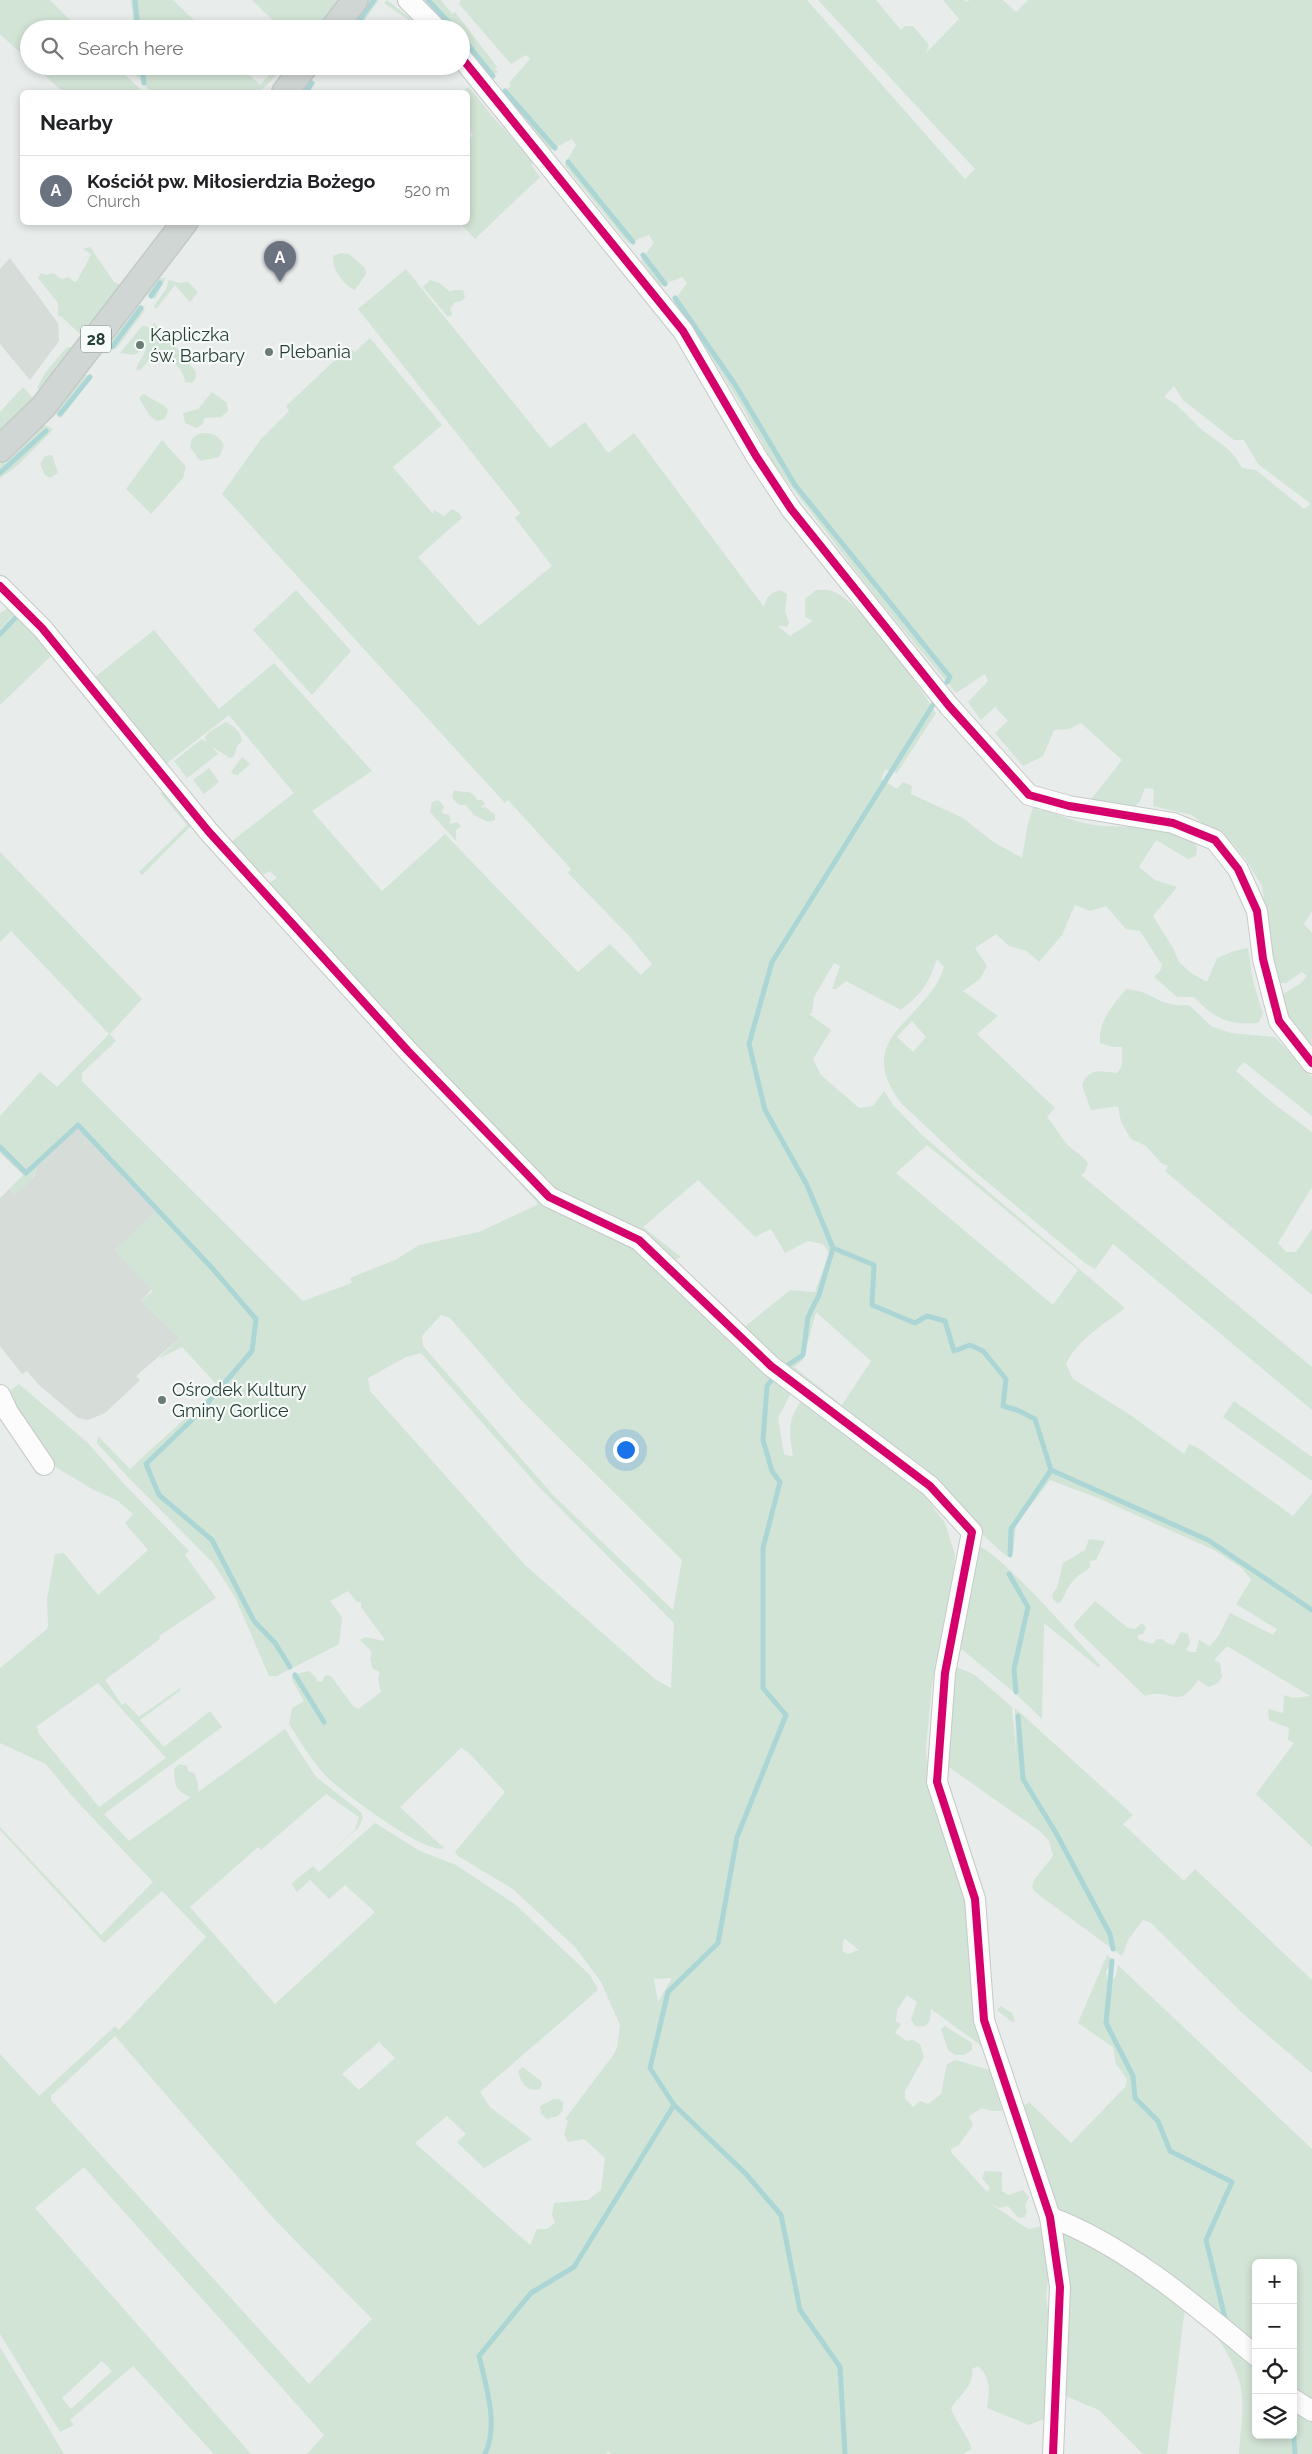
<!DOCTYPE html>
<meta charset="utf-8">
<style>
:root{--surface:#fff;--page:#f2f2f2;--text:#202124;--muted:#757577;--line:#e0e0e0;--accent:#6a7c74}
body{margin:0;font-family:Raleway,sans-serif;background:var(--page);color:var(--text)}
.controls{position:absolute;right:15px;bottom:15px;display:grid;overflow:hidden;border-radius:8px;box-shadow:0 2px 8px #0003}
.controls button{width:45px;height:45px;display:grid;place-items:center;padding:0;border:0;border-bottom:1px solid var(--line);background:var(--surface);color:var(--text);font:25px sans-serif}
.you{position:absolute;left:625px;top:1449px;width:18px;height:18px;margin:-12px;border:4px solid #fff;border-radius:50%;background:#1a73e8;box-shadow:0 0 0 8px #1a73e833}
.badge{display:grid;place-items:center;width:32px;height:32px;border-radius:50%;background:var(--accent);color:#fff;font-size:16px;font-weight:700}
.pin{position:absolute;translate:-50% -41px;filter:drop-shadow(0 1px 2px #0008)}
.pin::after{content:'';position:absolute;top:26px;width:18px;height:15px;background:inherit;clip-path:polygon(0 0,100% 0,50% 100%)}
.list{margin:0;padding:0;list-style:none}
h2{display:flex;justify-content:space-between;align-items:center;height:65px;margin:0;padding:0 20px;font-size:21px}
h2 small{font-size:16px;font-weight:400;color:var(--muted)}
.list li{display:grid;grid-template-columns:32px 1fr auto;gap:15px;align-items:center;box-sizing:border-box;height:70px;padding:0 20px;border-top:1px solid var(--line)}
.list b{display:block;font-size:19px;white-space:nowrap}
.list p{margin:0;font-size:16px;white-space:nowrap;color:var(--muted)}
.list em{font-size:16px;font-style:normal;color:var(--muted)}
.icon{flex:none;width:28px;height:28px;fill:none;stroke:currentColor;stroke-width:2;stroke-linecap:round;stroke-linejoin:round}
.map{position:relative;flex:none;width:1312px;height:2454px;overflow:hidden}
.search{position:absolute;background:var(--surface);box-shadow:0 2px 8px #0003;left:20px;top:20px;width:450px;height:55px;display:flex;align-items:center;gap:12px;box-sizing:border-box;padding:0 18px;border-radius:28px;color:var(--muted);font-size:19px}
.panel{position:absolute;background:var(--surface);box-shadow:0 2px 8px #0003;left:20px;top:90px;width:450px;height:135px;border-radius:8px}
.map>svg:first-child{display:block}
.built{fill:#d6ddd9}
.green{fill:#d2e4d6;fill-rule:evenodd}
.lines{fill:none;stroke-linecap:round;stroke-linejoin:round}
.stream{stroke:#acd6d6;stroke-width:5}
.minor-casing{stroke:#c5c9c7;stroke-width:22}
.major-casing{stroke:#c3cac8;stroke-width:28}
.minor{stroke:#fcfcfc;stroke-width:20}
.major{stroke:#d0d6d4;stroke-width:25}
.cycleway-casing{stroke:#f6faf8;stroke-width:11}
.cycleway{stroke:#d6006c;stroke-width:8}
.poi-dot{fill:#6a7c74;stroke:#f6faf8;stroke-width:2}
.labels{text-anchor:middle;stroke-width:4.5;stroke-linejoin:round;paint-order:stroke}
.shield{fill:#f6faf8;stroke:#647770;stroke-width:1}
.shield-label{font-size:16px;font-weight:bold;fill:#263f35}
.poi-label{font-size:18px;fill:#263f35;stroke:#f6faf8;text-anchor:start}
</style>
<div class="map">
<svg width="1312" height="2454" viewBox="0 0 1312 2454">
<rect width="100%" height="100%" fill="#e8ecea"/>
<g class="built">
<path d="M10,258L58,323L59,341L30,380L0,344V269Z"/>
<path d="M77,1128L156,1212L115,1250L152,1289L141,1301L180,1338L136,1376L140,1380L105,1413L88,1420L78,1418L38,1384L27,1371L22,1374L0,1346V1198L9,1189L14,1195L34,1176L37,1167L53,1150Z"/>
</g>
<g class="green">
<path d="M0,0H50L79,29H29V61L0,34Z"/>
<path d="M131,0H173L203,29H134Z"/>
<path d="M252,0H341L319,29H282Z"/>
<path d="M369,0H379L358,29H347Z"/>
<path d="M387,0L411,19L410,21L384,3Z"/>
<path d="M418,0H441L452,14L455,12L497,67L495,69L498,72L488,78L461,47V29H447Z"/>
<path d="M461,0H807L965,179L975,169L818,0H876L901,30L905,26H913L929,45L926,53L959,19L943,0H964L966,2L970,0H1003L1016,12L1028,0H1312V911L1304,924L1312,933V1057L1290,1025L1280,996L1300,984L1307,976L1302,972L1286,983H1276L1262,886L1246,860L1232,843L1191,815L1153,806L1154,789L1145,788L1140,801L1135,806L1089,802L1122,760L1081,723L1069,729L1054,730L1043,756L1023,766L995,733L1008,721L995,707L981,720L968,702L988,681L985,674L956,693L873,593L773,463L740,403L706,349L672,304L687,283L682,277L660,286L641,260L654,243L649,235L628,243L566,167L565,164L576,145L572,139L551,150L502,96V93L511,86L509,83L530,59L526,55L511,64L459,4ZM1174,386L1183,400L1234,440H1244L1258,464L1311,504L1304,509L1256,470L1242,468C1230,445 1217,443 1200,428C1188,417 1179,404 1164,397Z"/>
<path d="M35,66H116L143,92H63Z"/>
<path d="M138,66H241L260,85L277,66H285L260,92H151L135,74L138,73Z"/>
<path d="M469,87L492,116L534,162L531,165L540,177L475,239L460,223L468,222V140L473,135L468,129V92H459Z"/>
<path d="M90,247L114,282L121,285L87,336L81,335L62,317L58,316V303L38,278L41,273L46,275L53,273L61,279L69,277L74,282L77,281C82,271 87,264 91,254L83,249Z"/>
<path d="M341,253L349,254L365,268L366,274L355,290C343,285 332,269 333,256Z"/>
<path d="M406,269L550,448L585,422L608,453L634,433L764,607C767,596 769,594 780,590L787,594L785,611L789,623L787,627L777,625L790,636L813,621L805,617V599L816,590C821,590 827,589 832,591C858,598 921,688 936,713L897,773L885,770L881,779L897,789L903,782L912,786L911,794L963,818L992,841L1022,858L1028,823L1034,805L1039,806L1038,810L1042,811L1043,809C1060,815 1077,823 1095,825C1120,829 1182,822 1197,847L1196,856L1188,859L1156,840L1139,867L1155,880L1177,887L1153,916L1173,948L1179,962L1191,973L1207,982L1217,958L1234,951L1248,948L1253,981L1263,1014L1258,1023C1228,1025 1214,1019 1194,997H1177L1154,977L1160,971L1162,965L1140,931L1126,929L1106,906L1090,911L1075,905L1062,935L1039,962L1027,951L1009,946L996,934L975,948L987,966L980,979L963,991L998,1016L977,1034L1055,1108L1047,1117C1055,1126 1059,1135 1067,1144C1073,1151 1083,1155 1088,1163L1085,1172L1081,1175L1312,1367V1410L1113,1244L1095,1269L1085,1263L969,1167L901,1103C850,1035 928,1021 944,967L937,959C927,986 924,991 901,1010L846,981L836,989H832L840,966L834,963L814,997L812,1013L809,1014L831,1030L813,1059L821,1075L859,1108L873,1106L884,1091L893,1105L922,1135L1125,1308C1104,1324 1077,1340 1066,1364L1073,1379L1129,1414L1184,1454L1189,1444L1198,1448L1293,1516L1312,1493V1847L1256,1794L1294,1743L1288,1740L1289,1728L1269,1720L1268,1709L1283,1713L1284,1695L1293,1698L1310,1696L1227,1646L1214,1660L1220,1663L1222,1677L1218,1683L1209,1687L1198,1680C1177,1712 1172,1687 1145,1696L1075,1628L1074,1624L1095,1601L1128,1628L1135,1629L1142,1623L1146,1628L1143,1634L1138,1635V1639L1152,1644L1157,1639H1162L1169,1644L1174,1645L1181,1632L1188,1634L1190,1643L1186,1650L1189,1652H1196L1199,1640L1210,1646L1219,1635L1230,1613L1273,1635L1277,1629L1236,1604L1251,1580L1243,1569L1214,1550L1098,1498L1050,1480L1016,1525L1013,1554L1007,1556L1004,1554L886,1446L840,1408L871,1361L816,1312L803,1360L794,1367L838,1402L839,1407L741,1330L790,1290L815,1292L829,1253L823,1244L808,1241L785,1253L771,1229L755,1237L698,1180L643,1227L681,1257L673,1260L555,1194L266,885L277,878L270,871L256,878L227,845L294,793L229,715L162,767L90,681L154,630L219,709L274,663L372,771L312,811L382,891L445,834L578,972L610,944L641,975L652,964L629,936L568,873L571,869L508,800L505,803L222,494L261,439L289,411L286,406L349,347L355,352L370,338L442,425L393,467L433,514L434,510L444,516L452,509L459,513L462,518L418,557L479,626L552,566L515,518L520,513L358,309ZM912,1021L926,1037L913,1052L897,1037ZM927,1145L1078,1270L1053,1305L896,1173Z"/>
<path d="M156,278H166L155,299L145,293Z"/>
<path d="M169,280L179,283L188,282L198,292L190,302L175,285L156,309L154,306L166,289Z"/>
<path d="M430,280L438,282L450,292L454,290H463L465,297L462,301L455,302L450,308L452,315L448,317L423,287Z"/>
<path d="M137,304L145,310L116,349L107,343Z"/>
<path d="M155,323L164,343L171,341L196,372V378L192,383L185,382C184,367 169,359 158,351L140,370H136C138,361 145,356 146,348L134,355L120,353L142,326L149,327Z"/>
<path d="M69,347L72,348L43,391L37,388L45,373L66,348Z"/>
<path d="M84,375H89L92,378L61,418L54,413Z"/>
<path d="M23,387L32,397L31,405L0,432V412Z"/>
<path d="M212,392L227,403L228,411L221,417L204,418L203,424L196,428L185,423L183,413L198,409Z"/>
<path d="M143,394L165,406L168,410L165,419L157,421L150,416L139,398Z"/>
<path d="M42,424L53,429L49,434L18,465L0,478V464Z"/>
<path d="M203,433C214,433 219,436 224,446L219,457L200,461L190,447C191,438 194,435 203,433Z"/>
<path d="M162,440L186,467L183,478L151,514L126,489Z"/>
<path d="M52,455L58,473L50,478L45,475L40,464L45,456Z"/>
<path d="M296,590L351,651L312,695L253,630Z"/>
<path d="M7,609L13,610L15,614L0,629V613Z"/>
<path d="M20,611L51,649L50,657L0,705V632Z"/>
<path d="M226,722C234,726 241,732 242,741L237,746L234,756L230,758L211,746L218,754L187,778L174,761L202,739L206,742L205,737L209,732Z"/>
<path d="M242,757L250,764L238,775H234L231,772Z"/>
<path d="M209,768L219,782L204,794L193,780Z"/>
<path d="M169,789L492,1150L652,1260L794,1387L778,1418L784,1454L793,1457C789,1428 787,1421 804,1396L925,1496L945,1523L955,1555L952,1586L932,1684L926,1748L929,1793L966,1889L985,2052L979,2044L931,2009C930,2022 930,2028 915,2026L911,2019L917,2002L907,1995L897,2010L896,2021L901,2024L895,2033L907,2041L913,2040L920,2044L924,2057L905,2091V2098L913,2107L920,2101L928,2104L941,2094L947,2064L956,2060L992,2071L1002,2111H993L982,2108L969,2116L973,2125L959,2145L951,2149V2152L987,2192L990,2188L982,2178L985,2171L1002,2172V2191L1008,2195L1023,2190L1029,2197L1025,2206L1027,2211L1025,2217L1018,2218L1008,2206L999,2208L988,2202L1025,2227L1029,2229L1042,2226L1054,2272L1047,2418L1029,2425L987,2408C989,2393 992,2378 978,2366L972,2369C975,2385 960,2395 951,2408C956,2423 967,2434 972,2449L963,2454H611L608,2451L606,2454H307L324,2435L84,2167L35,2208L251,2454H214L133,2366L70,2420L74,2425L60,2432L0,2334V2054L39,2096L115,2026L119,2030L206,1937L162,1891L104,1943L0,1830V1827L101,1935L153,1882L72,1796L46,1764L0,1743V1668L47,1629L48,1625L47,1599L55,1554L64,1553L98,1595L148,1550L125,1523L133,1514L118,1501L92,1489L57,1468L36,1444L9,1397L10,1391L19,1384L88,1443L124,1484L189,1551L185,1555L216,1598L159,1636L160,1639L105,1680L122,1705L126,1703L139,1717L180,1688L181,1690L140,1720L164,1747L210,1711L222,1727L104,1814L129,1841L191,1797C175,1791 175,1786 174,1769L179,1764L187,1766L188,1771L194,1773L198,1783V1792L285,1729L316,1777L361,1812L363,1818L358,1828L330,1853L355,1830L359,1817L326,1794L261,1850L258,1847L190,1907L275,2004L375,1912L345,1885L329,1899L310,1880L297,1892L291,1884L313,1866L319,1872L375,1823L420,1851L456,1865L516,1905L590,1975L598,1990L480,2092L490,2107L532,2139L484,2168L457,2142L466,2134L447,2116L415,2143L530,2245L537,2229H547L555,2223L552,2215L554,2203L588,2200L601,2190L605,2158L584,2139L568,2142L564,2134L568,2121L565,2119L614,2054L617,2048L620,2025L601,1982L575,1947L513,1889L458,1856L455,1852L505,1792L468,1752L461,1748L400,1807L444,1848C427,1856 339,1790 325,1775C311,1760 300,1741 289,1724L292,1708L304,1701L292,1680V1675L309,1671L317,1678L316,1681L322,1682L325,1675L331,1676L353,1706L358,1709L381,1692L378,1678L380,1672L373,1669L370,1659L372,1652L360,1640L365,1637L384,1641L385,1640L361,1607V1602H357L348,1591L330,1601L342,1617L339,1644L277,1676H269L235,1597L213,1563L127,1476L97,1443L98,1436L130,1469L219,1387L182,1347L158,1359L180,1338L141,1301L153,1291L115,1250L156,1211L77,1128L37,1167C33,1179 25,1188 14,1195L9,1189L23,1175L0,1153V1116L40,1072L57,1087L109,1034L11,931L0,942V852L142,999L110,1034L116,1041L82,1073V1081L303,1301L352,1283L350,1278L397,1259L419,1245L479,1232L537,1205V1202L387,1042L192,825L142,875L139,872L187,825L160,793ZM441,1315L450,1318L521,1400L682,1560L673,1610L552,1494L423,1346L422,1336ZM421,1353L538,1486L674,1623L671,1688L656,1680L525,1565L370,1391L368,1378L406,1357ZM98,1683L166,1758L99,1807L39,1734L37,1726ZM844,1938L859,1950L848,1954L842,1951ZM672,1978L658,2002L654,1979ZM115,2036L276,2221L372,2319L309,2384L51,2100V2096ZM379,2042L395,2058L359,2090L342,2074ZM1049,2272H1051L1049,2318L1046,2296ZM102,2361L112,2371L71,2409L62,2398Z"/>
<path d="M454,790C463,794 472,788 477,800H482L485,804L481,808L485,807L495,815V820L488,822L474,815L466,805H459L452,798Z"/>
<path d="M438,800L444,806L442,813L449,815L451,819L449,824L457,822L461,826L456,830V841L430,812L432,802Z"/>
<path d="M1126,989C1154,991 1159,1008 1189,1005L1211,1026L1231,1033L1275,1037L1312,1077V1116L1244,1062L1236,1071L1274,1104L1312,1132V1187L1278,1243L1286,1252H1296L1312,1229V1295L1165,1171L1168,1166L1161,1163L1146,1146L1131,1139L1121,1122L1118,1106L1091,1110L1082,1085C1089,1067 1100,1071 1117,1073L1122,1066V1047H1113L1100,1043C1098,1021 1113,1005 1126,989Z"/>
<path d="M1234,1401L1312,1457V1481L1223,1417Z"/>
<path d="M1089,1539L1105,1541L1096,1560L1090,1561V1567C1086,1572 1081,1572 1077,1577C1069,1583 1066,1593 1061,1602L1057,1603L1052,1598L1053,1593L1057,1588L1063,1563L1085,1550Z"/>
<path d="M975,1545C995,1546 1081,1646 1100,1665L1098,1667L1044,1623L1042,1719L1015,1693L959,1647Z"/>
<path d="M952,1665L975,1675L1012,1707L1016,1753L1015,1708L1133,1815L1123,1824L1184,1881L1195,1869L1312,1980V2073L1241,2012L1150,1922L1143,1920L1128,1940L1122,1956L1035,1892L1032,1887L1034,1880L1053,1856L1049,1841L1041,1832L946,1765Z"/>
<path d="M1107,1955L1114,1961L1106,1971L1107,1979L1113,1980L1116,1976L1118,1965L1312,2149V2406L1293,2391V2263H1256V2353L1053,2208L1020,2108L1029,2102L1071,2143L1126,2086L1127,2079L1116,2064L1113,2047L1078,2023Z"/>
<path d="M1001,2006L1012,2013L1015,2021L1012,2022L997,2010Z"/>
<path d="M945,2026L972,2043V2050L964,2055H955L948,2050L941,2029Z"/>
<path d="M523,2067L541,2081L542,2085L540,2089C526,2092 521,2083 518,2071Z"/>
<path d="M554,2099H560L563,2103V2110L558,2116L547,2119L541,2114L540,2106Z"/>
<path d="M1057,2225C1075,2230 1091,2241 1107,2251C1161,2282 1212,2321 1256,2365V2435H1293V2402L1312,2417V2454H1239C1240,2431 1246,2403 1239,2380C1229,2350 1211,2325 1185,2307L1167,2454H1143L1099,2410L1063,2395L1062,2437H1055L1064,2302L1063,2272L1054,2228Z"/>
<path d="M0,2347L64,2454H0Z"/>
</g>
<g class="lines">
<g class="stream">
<path d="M135,0L138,29"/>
<path d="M428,0L455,29"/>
<path d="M353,29L374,0"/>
<path d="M461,36L493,76"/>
<path d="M142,66L144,83"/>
<path d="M505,91L555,148"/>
<path d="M306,92L312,83"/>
<path d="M568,162L633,242"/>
<path d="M643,255L665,284"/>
<path d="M151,296L160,283"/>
<path d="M675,298L736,386L795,485L950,677L947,682"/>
<path d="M112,347L141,308"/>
<path d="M60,414L90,377"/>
<path d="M0,473L46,431"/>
<path d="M0,634L19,614"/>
<path d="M936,700L772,962L749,1044L765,1110L807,1185L833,1248L874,1265L872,1305L915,1323L927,1316L945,1321L954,1351L970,1345L983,1351L1006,1379L1003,1406L1017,1410L1035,1419L1051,1470L1208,1540L1312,1610"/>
<path d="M0,1147L26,1173L78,1125L212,1268L256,1319L252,1351L198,1414L146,1464L159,1495L212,1540L254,1621L275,1643L290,1667"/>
<path d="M785,1367L803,1355L808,1317L819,1295L833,1248"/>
<path d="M775,1376L767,1386L763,1440L772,1471L780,1482L763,1548V1688L786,1715L737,1837L718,1943L668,1992L650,2068L674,2105L745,2173L781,2215L800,2310L840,2367L845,2454"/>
<path d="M1010,1555L1011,1529L1051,1470"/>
<path d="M1009,1574L1028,1607L1014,1669L1016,1692"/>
<path d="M295,1675L324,1722"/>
<path d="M1018,1716L1023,1779L1056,1833L1110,1934L1113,1949"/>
<path d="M1112,1961L1106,2023L1133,2076L1135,2098L1158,2121L1170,2151L1232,2182L1206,2240L1226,2322"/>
<path d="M1293,2426L1295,2454"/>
<path d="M485,2454C499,2425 486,2386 479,2356L531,2293L574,2267L674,2105"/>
</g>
<defs>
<g id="minor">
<path d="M408,0L437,29"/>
<path d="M461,57L683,331L756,456L791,509L949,706L1029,795L1069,806L1173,823L1215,840L1238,869L1257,911L1263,959L1279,1021L1312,1063"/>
<path d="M0,586L42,628L209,832L408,1051L549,1197L639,1240L771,1366L930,1486L972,1532L945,1673L937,1782L975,1899L984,2020L1050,2217L1060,2287L1053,2454"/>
<path d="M0,1395L8,1412L44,1465"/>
<path d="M1050,2217C1125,2245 1195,2305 1256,2356"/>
<path d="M1293,2399L1312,2411"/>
</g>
<g id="major">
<path d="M333,29L355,0"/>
<path d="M285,92L305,66"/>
<path d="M0,449L43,407L185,222"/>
</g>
</defs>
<use href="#minor" class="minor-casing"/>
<use href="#major" class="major-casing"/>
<use href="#minor" class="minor"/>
<use href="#major" class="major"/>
<defs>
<g id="cycleway">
<path d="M461,57L683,331L756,456L791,509L949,706L1029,795L1069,806L1173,823L1215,840L1238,869L1257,911L1263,959L1279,1021L1312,1063"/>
<path d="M0,586L42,628L209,832L408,1051L549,1197L639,1240L771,1366L930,1486L972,1532L945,1673L937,1782L975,1899L984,2020L1050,2217L1060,2287L1053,2454"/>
</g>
</defs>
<use href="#cycleway" class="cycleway-casing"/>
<use href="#cycleway" class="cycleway"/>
</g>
<g class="poi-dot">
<circle cx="140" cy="345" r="5"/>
<circle cx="269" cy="352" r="5"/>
<circle cx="162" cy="1400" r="5"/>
</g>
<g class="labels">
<rect class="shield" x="81" y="325.5" width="30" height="27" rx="4"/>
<g class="shield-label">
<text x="96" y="345">28</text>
</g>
<g class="poi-label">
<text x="150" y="341">Kapliczka<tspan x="150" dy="21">św. Barbary</tspan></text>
<text x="279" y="358">Plebania</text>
<text x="172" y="1396">Ośrodek Kultury<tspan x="172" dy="21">Gminy Gorlice</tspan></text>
</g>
</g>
</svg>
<div class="controls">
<button>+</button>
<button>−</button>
<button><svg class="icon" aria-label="locate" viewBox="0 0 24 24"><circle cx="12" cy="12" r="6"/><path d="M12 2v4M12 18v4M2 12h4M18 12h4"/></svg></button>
<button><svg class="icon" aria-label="layers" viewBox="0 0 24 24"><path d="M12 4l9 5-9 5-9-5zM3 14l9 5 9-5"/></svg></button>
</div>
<div class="you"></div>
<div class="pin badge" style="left:280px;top:282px;background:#6b7280">A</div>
<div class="search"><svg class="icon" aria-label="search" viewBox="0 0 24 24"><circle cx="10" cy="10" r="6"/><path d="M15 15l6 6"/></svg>Search here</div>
<section class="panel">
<h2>Nearby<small></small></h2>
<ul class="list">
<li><span class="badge" style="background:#6b7280">A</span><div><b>Kościół pw. Miłosierdzia Bożego</b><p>Church</p></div><em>520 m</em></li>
</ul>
</section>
</div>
